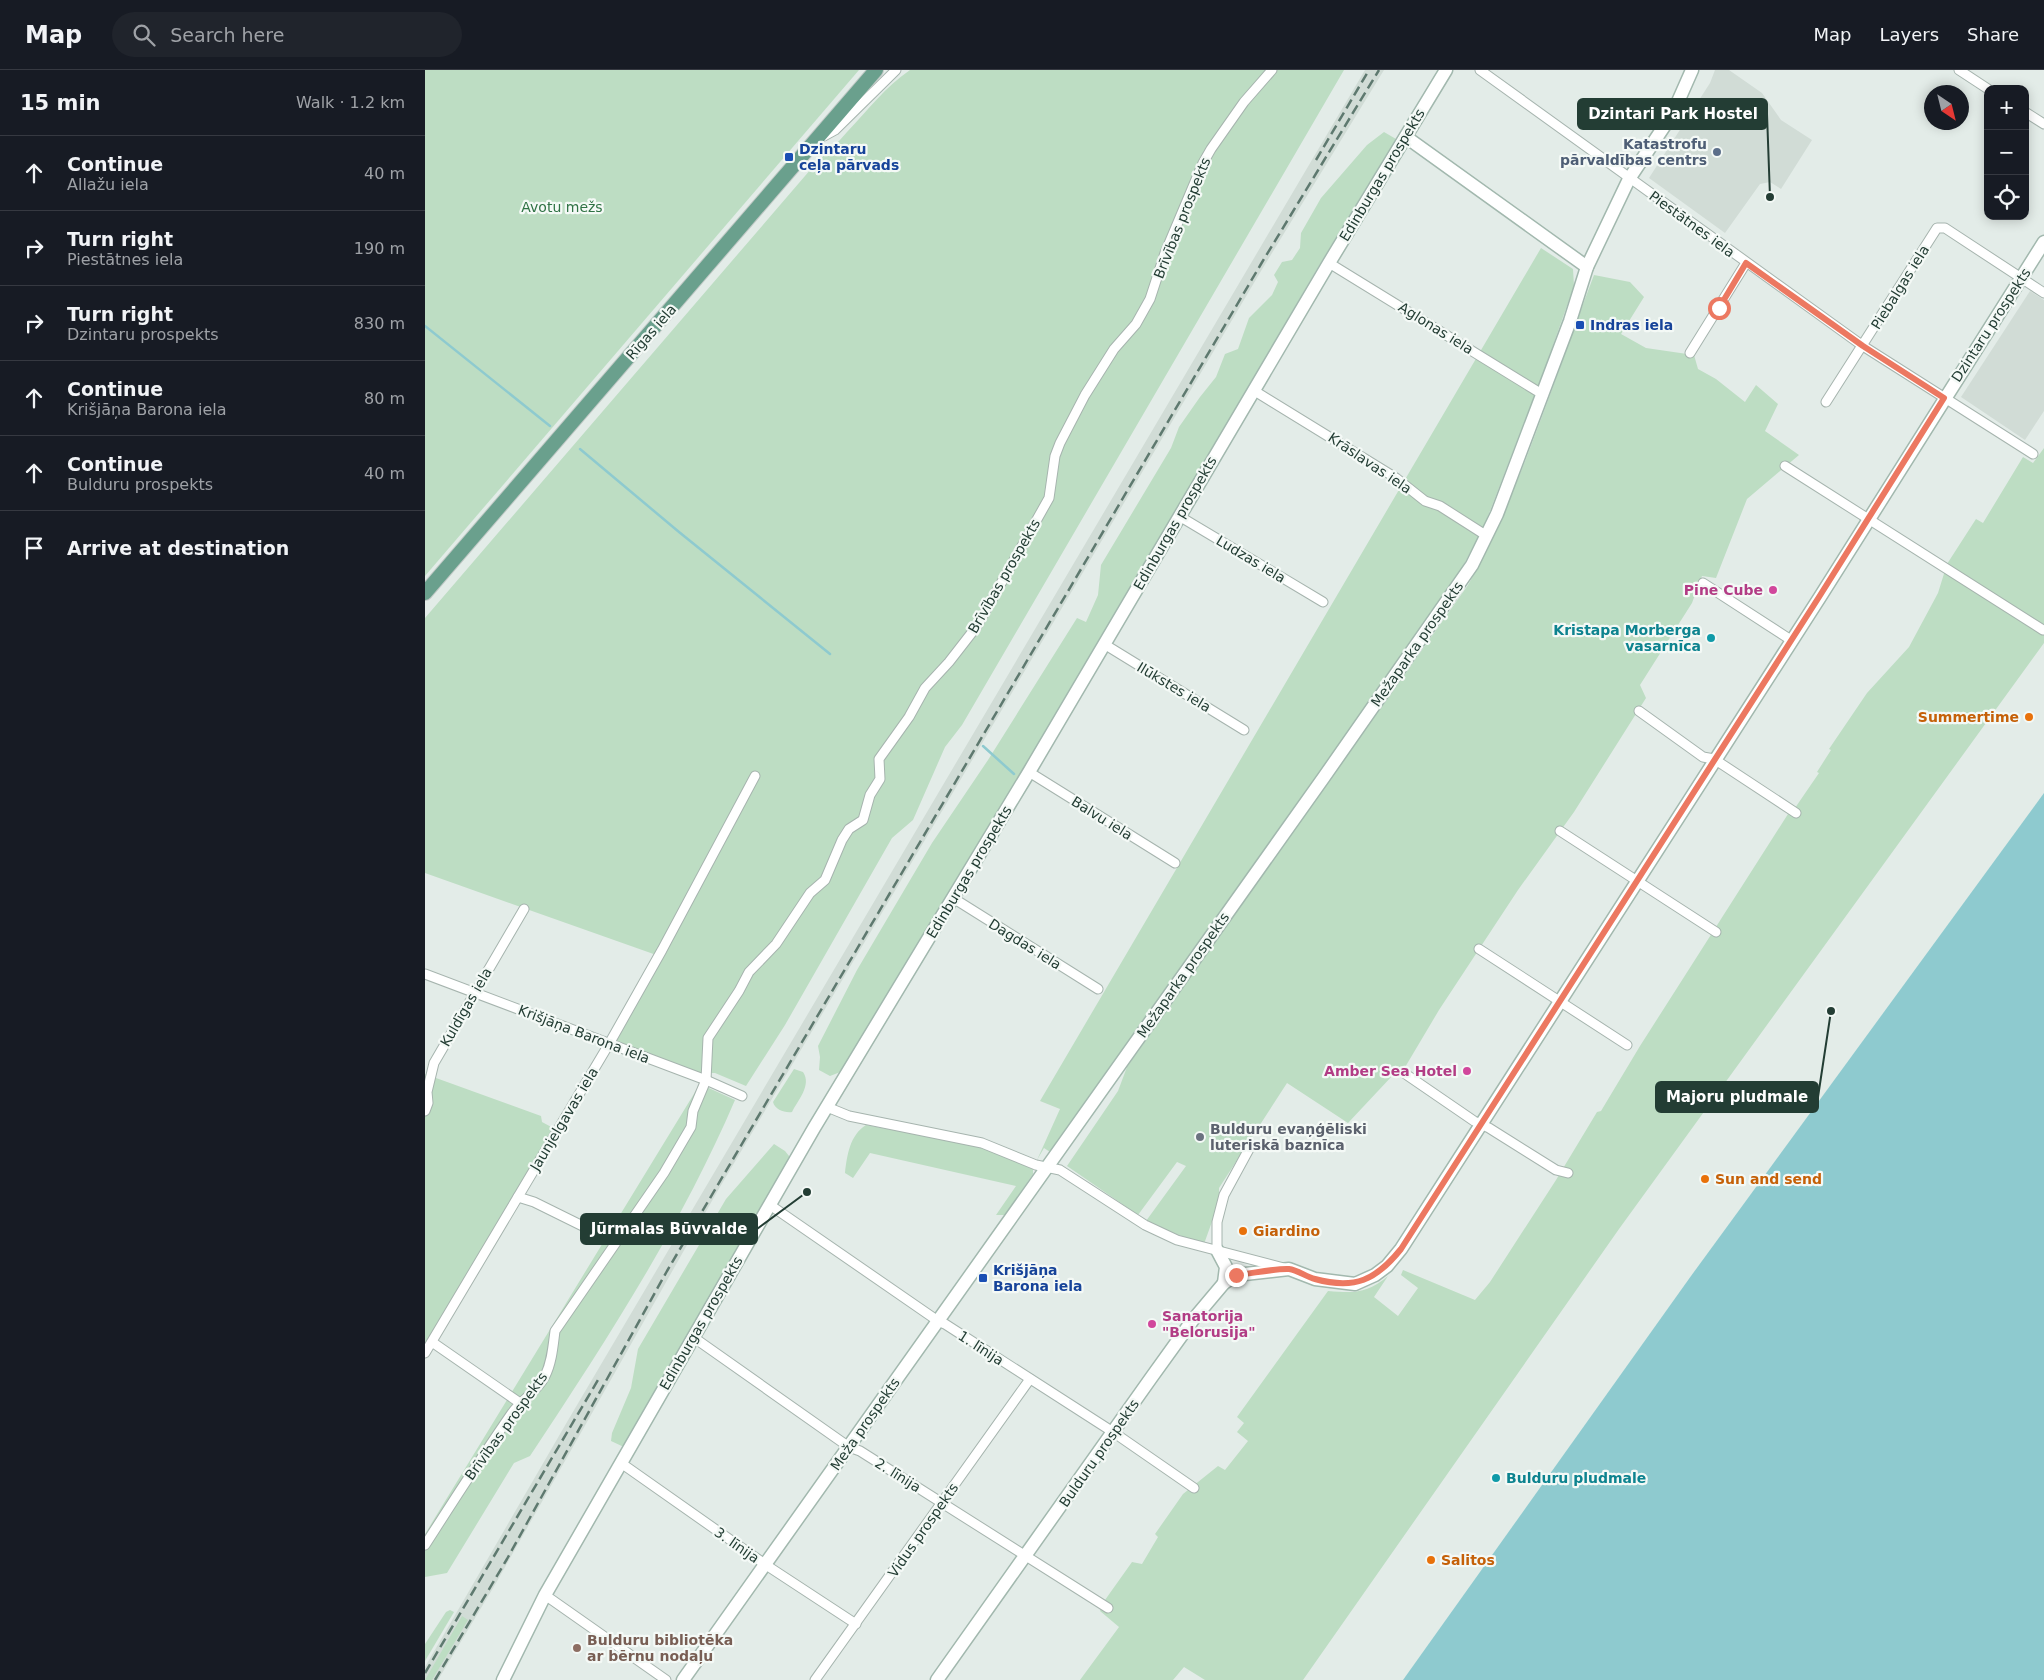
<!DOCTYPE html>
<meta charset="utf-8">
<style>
:root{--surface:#171b24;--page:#20242c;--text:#f1f3f6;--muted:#9ea1a6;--line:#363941}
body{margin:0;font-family:"DejaVu Sans",sans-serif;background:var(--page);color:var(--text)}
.controls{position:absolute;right:15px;top:15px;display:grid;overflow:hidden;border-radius:10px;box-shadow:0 2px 12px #0003}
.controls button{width:45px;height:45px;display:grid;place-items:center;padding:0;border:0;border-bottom:1px solid var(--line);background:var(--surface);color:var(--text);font:25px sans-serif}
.compass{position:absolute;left:1499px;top:15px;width:45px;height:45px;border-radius:50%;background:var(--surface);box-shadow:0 2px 12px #0003;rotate:145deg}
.stop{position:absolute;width:15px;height:15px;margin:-11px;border:4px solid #ec7861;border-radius:50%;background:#fff}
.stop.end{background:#ec7861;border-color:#fff;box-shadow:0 1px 5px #0008}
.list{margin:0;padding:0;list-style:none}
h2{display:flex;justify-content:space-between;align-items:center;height:65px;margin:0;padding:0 20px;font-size:21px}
h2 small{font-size:16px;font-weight:400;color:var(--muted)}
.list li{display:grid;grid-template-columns:32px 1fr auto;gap:15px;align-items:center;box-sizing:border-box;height:75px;padding:0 20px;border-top:1px solid var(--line)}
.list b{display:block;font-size:19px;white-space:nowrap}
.list p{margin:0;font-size:16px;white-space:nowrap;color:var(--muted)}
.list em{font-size:16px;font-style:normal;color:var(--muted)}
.icon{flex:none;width:28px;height:28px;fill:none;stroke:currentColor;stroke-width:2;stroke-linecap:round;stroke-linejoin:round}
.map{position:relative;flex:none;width:1619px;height:1610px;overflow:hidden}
header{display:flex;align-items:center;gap:30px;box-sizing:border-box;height:70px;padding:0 25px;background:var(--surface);border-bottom:1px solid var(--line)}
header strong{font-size:24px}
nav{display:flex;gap:28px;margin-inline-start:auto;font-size:18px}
.search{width:350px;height:45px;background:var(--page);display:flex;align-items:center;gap:12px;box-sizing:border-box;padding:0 18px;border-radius:28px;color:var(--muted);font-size:19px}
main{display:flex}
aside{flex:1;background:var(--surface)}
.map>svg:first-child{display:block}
.built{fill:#d1dcd6}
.green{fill:#bdddc3}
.water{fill:#8ecacf}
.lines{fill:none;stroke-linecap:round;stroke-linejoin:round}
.stream{stroke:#8ecacf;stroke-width:2.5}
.street-casing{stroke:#a6b4ae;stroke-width:11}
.secondary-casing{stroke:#a2b8ae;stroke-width:15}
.primary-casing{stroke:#c1c9c6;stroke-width:16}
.street{stroke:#fff;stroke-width:9}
.secondary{stroke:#fff;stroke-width:12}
.primary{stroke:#6aa08d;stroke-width:14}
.rail{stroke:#5e796f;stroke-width:2.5;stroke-dasharray:10 5;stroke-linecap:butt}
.route{stroke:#ec7861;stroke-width:6}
.service-dot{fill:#5c6f8a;stroke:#f4f9f6;stroke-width:2}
.transit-dot{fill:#1a4fb4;stroke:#f4f9f6;stroke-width:2}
.hotel-dot{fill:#d1479c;stroke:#f4f9f6;stroke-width:2}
.culture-dot{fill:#0f9aa8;stroke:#f4f9f6;stroke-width:2}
.food-dot{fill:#e8710a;stroke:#f4f9f6;stroke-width:2}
.worship-dot{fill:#6b7280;stroke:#f4f9f6;stroke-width:2}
.education-dot{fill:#8d6e63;stroke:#f4f9f6;stroke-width:2}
.labels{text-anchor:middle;stroke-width:4.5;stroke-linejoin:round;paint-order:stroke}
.service-label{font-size:14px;font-weight:bold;fill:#4e5e75;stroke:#f4f9f6;text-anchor:end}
.transit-label{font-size:14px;font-weight:bold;fill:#164399;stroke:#f4f9f6;text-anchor:start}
.street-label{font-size:14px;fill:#233d34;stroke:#f4f9f6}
.park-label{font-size:14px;fill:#2f7244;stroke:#f4f9f6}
.hotel-label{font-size:14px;font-weight:bold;fill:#b23c85;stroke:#f4f9f6;text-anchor:end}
.culture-label{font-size:14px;font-weight:bold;fill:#0d838f;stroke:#f4f9f6;text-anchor:end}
.food-label{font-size:14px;font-weight:bold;fill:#c56008;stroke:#f4f9f6;text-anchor:start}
.worship-label{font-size:14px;font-weight:bold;fill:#5b616d;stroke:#f4f9f6;text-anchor:start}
.education-label{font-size:14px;font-weight:bold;fill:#785e54;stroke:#f4f9f6;text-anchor:start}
.leader{fill:none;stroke:#233d34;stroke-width:2}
.callout-dot{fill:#233d34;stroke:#f4f9f6;stroke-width:2}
.callout{fill:#233d34;stroke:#233d34;stroke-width:2}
.callout-label{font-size:15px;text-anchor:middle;font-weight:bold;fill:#fff}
</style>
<header>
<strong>Map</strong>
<div class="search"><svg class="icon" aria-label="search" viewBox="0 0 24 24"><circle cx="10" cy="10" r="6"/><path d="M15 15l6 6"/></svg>Search here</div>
<nav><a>Map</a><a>Layers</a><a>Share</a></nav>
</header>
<main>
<aside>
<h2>15 min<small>Walk · 1.2 km</small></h2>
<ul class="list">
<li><svg class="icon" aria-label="ahead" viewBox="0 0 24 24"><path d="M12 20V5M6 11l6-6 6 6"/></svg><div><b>Continue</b><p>Allažu iela</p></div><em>40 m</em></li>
<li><svg class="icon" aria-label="right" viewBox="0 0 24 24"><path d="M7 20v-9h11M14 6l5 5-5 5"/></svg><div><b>Turn right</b><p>Piestātnes iela</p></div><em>190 m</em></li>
<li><svg class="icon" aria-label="right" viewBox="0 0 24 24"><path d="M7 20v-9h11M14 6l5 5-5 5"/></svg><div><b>Turn right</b><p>Dzintaru prospekts</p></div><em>830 m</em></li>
<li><svg class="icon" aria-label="ahead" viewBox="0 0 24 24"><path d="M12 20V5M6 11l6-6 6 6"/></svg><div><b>Continue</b><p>Krišjāņa Barona iela</p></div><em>80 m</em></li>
<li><svg class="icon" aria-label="ahead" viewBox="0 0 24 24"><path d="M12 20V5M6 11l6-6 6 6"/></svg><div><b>Continue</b><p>Bulduru prospekts</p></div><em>40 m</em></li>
<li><svg class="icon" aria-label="arrive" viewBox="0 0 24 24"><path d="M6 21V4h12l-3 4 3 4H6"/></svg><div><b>Arrive at destination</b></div></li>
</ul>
</aside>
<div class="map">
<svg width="1619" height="1610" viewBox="0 0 1619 1610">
<rect width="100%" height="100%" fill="#e3ece8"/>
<g class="built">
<path d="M940,0H959L836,201L292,1122L71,1513L13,1610H0V1597L142,1352Z"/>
<path d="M1290,0H1304L1337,23L1356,50L1387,70L1356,119L1345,112L1335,114L1300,163L1224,108L1285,13Z"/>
<path d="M1605,221L1619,230V341L1600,370L1536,327Z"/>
</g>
<g class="green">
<path d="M0,0H434L0,506Z"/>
<path d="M485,0H919L537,655L520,677L488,750L467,768L360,955L321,1016L290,1003H281V1010L191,971L237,887L0,803V548L392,92C402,82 413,73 422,62C443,40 460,17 485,0Z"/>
<path d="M959,62L971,69L892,199L684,556L418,1001L405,1006L394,1000L395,987L393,976L432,900L507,773L563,690L652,548L661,552L673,525L676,495L746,378L754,357L775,327L791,307L800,284L813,279L824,248L847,225L853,212L849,205L857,192L867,190L875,178L876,163L896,128L942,75Z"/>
<path d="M1116,178L1148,199L1149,216L1116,309L1058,459L1026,518L625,1082L619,1078L612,1090L635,1039L615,1031Z"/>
<path d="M1169,205L1205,212L1219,227L1196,264L1221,278L1269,285L1273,299L1291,309L1320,332L1331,315L1353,334L1340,361L1374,385L1322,429L1291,508L1277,506L1267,533L1215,615L1221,628L1149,742L1093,820L1014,940L976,1004L968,1005L923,1053L862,1013L794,1118V1132L779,1174L740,1160L721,1151L761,1096L752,1092L713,1145L642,1096L693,1021L702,997L1043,515C1064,479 1079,442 1095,404C1121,339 1144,271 1169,205Z"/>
<path d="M1619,378V573L1194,1159L878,1610H780L759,1597L748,1610H655L694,1557L675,1541L680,1530L707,1492L717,1494L733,1467L730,1464L758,1424L793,1396L800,1400L823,1371L812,1362L819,1353L812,1347L903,1221C930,1223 941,1224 963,1206L949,1227L973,1246L993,1218L976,1205L978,1200L1050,1230L1065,1212L1131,1110L1172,1042L1176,1041L1215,976L1363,744L1370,738L1394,703L1392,702L1406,680L1404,679L1442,623L1484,577L1513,523L1522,494L1551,449L1558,453L1598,387L1608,393Z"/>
<path d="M369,999L378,1002C387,1015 373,1030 367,1042C360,1043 350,1040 348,1032Z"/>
<path d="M0,1004L116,1046L117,1052L130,1059L0,1283Z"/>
<path d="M275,1014L310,1030C256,1156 181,1271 105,1386L89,1393L22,1503L0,1507V1464Z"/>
<path d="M441,1055L554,1076L599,1092L608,1099V1104L580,1145H571L591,1116L445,1083L428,1108L420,1103C422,1085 425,1065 441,1055Z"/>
<path d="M349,1074L360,1081L364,1086V1091L201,1378L186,1371L187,1363L206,1318L213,1279L301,1129Z"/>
<path d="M25,1540L29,1542L0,1591V1574L21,1542Z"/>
<path d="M37,1546L43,1550L7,1610H0Z"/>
</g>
<path class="water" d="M1619,723V1610H978L1266,1206Z"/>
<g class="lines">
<g class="stream">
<path d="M0,256L125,356"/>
<path d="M155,379L254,462L405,584"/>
<path d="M558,676L589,704"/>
</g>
<defs>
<g id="street">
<path d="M1055,0L1438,276L1608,384"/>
<path d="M1534,0L1563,19"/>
<path d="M1600,42L1619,54"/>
<path d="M399,66L410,60L471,0"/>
<path d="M904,193L1117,324"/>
<path d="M1265,283L1321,193"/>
<path d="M828,320L971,408L1000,431L1015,436L1062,466"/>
<path d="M1401,332L1512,158H1520L1619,223"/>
<path d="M1360,396L1618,560"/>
<path d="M754,446L898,532"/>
<path d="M1278,513L1366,570"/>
<path d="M679,574L819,660"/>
<path d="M1214,641L1278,687L1289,689L1371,743"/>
<path d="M604,702L750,793"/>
<path d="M1135,761L1291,862"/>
<path d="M528,828L673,919"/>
<path d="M1054,879L1202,975"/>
<path d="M0,904L281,1010L317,1026"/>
<path d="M979,1003L1049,1051L1064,1058L1131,1100L1143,1103"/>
<path d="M402,1037L424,1046L557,1073L611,1095L635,1100L720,1155L752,1170L859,1198"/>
<path d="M0,1041L3,1033L2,1022L9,993L99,839"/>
<path d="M93,1127L109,1132L190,1172"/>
<path d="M345,1135L513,1251L520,1254L688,1362L769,1418"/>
<path d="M792,1180V1152L799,1125L824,1079"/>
<path d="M268,1267L424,1377L435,1381L683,1538"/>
<path d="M7,1272L95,1333"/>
<path d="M0,1283L184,974L237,880L330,706"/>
<path d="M196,1393L341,1495L431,1554"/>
<path d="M0,1475C29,1430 57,1386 87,1343C97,1329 112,1322 120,1306C127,1292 128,1276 130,1261L239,1103L266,1057L268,1041L281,1010L283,968L314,921L324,902L351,874L385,823L400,810L417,770L424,759L438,750L445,725L455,709L454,689L484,647L500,618L524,592L552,556L624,428L630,386L635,373L660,325L689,279L711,254L725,229L740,183L778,93L786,79L819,32L847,0"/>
<path d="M120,1525L241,1610"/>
<path d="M390,1610L605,1309"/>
</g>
<g id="secondary">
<path d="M981,67L1162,197"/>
<path d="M792,1180L801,1197L799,1213"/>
<path d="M78,1610L120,1525L389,1058L604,702L904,193L1021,0"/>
<path d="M258,1610L899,707L1047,495L1072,444L1145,251L1162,197L1204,109L1248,43L1267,0"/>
<path d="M512,1610L726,1308L767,1251L799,1213L811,1205L864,1199L890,1209L930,1214L950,1205L962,1196L976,1179L1395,527L1619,172"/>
</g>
<path id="primary" d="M0,523L451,0"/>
</defs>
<use href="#street" class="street-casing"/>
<use href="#secondary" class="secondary-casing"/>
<use href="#primary" class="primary-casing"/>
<use href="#street" class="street"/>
<use href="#secondary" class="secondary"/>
<use href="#primary" class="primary"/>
<g class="rail">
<path d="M891,90L944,0"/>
<path d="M0,1603L173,1310"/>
<path d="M10,1610L82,1489L242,1201L836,194L954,0"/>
</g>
</g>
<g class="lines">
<path class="route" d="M811,1205C824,1204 853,1198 864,1199C873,1200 881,1207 890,1209C930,1220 951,1210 976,1179L1394,527L1519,328L1438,276L1321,193L1294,238"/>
</g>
<circle class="service-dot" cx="1292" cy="82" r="5"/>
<g class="transit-dot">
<rect x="359" y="82" width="10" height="10" rx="2.5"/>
<rect x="1150" y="250" width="10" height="10" rx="2.5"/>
<rect x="553" y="1203" width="10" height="10" rx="2.5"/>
</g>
<g class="hotel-dot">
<circle cx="1348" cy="520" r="5"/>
<circle cx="1042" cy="1001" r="5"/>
<circle cx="727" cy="1254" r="5"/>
</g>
<g class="culture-dot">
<circle cx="1286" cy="568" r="5"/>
<circle cx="1071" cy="1408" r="5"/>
</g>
<g class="food-dot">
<circle cx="1604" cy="647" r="5"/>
<circle cx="1280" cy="1109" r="5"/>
<circle cx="818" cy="1161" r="5"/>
<circle cx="1006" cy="1490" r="5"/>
</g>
<circle class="worship-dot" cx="775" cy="1067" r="5"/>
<circle class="education-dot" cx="152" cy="1578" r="5"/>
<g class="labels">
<g class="service-label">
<text x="1282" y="79">Katastrofu<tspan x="1282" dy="16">pārvaldības centrs</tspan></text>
</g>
<g class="transit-label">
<text x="374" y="84">Dzintaru<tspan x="374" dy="16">ceļa pārvads</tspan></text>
<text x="1165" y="260">Indras iela</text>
<text x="568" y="1205">Krišjāņa<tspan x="568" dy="16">Barona iela</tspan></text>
</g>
<g class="street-label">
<text transform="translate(957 105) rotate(-59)" y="5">Edinburgas prospekts</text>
<text transform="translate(757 148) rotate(-68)" y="5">Brīvības prospekts</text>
<text transform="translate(1267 154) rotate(36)" y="5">Piestātnes iela</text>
<text transform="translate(1475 217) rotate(-58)" y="5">Piebalgas iela</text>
<text transform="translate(1566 255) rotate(-57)" y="5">Dzintaru prospekts</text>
<text transform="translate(1011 258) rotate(32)" y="5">Aglonas iela</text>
<text transform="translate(226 262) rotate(-49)" y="5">Rīgas iela</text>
<text transform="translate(945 393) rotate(34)" y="5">Krāslavas iela</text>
<text transform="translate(750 453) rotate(-60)" y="5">Edinburgas prospekts</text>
<text transform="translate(826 489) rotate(31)" y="5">Ludzas iela</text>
<text transform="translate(579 506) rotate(-60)" y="5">Brīvības prospekts</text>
<text transform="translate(992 574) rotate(-55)" y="5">Mežaparka prospekts</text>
<text transform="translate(749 617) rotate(31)" y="5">Ilūkstes iela</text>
<text transform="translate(677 748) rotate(32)" y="5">Balvu iela</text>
<text transform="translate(544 802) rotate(-59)" y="5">Edinburgas prospekts</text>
<text transform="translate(600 874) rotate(32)" y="5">Dagdas iela</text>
<text transform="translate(758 905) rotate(-55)" y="5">Mežaparka prospekts</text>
<text transform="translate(41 937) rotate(-60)" y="5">Kuldīgas iela</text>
<text transform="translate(159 964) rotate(21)" y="5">Krišjāņa Barona iela</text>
<text transform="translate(139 1049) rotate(-59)" y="5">Jaunjelgavas iela</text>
<text transform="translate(276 1253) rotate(-60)" y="5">Edinburgas prospekts</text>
<text transform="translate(556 1278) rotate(33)" y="5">1. līnija</text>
<text transform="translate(440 1354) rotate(-55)" y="5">Meža prospekts</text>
<text transform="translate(81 1356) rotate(-54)" y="5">Brīvības prospekts</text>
<text transform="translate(674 1383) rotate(-55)" y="5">Bulduru prospekts</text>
<text transform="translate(473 1405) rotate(32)" y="5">2. līnija</text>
<text transform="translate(498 1460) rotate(-55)" y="5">Vidus prospekts</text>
<text transform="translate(312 1475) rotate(35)" y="5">3. līnija</text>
</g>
<g class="park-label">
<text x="137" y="142">Avotu mežs</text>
</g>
<g class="hotel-label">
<text x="1338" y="525">Pine Cube</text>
<text x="1032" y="1006">Amber Sea Hotel</text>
<text x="737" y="1251" text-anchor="start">Sanatorija<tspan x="737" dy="16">"Belorusija"</tspan></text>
</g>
<g class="culture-label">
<text x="1276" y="565">Kristapa Morberga<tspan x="1276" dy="16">vasarnīca</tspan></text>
<text x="1081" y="1413" text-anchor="start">Bulduru pludmale</text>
</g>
<g class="food-label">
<text x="1594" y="652" text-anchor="end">Summertime</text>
<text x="1290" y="1114">Sun and send</text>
<text x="828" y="1166">Giardino</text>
<text x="1016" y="1495">Salitos</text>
</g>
<g class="worship-label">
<text x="785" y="1064">Bulduru evaņģēliski<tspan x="785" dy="16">luteriskā baznīca</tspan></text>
</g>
<g class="education-label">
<text x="162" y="1575">Bulduru bibliotēka<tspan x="162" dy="16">ar bērnu nodaļu</tspan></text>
</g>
</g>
<path class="leader" d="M1345 127L1342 44M1406 941L1393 1027M382 1122L332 1159"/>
<g class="callout-dot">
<circle cx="1345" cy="127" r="5"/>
<circle cx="1406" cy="941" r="5"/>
<circle cx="382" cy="1122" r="5"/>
</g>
<g class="callout">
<rect x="1153" y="29" width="189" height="30" rx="5"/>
<rect x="1231" y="1012" width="162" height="30" rx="5"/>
<rect x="156" y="1144" width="176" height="30" rx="5"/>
</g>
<g class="callout-label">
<text x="1248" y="49">Dzintari Park Hostel</text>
<text x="1312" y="1032">Majoru pludmale</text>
<text x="244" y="1164">Jūrmalas Būvvalde</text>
</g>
</svg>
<div class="controls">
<button>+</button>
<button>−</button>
<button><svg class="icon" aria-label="locate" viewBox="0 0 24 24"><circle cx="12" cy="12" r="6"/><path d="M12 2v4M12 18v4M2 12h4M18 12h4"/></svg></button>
</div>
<svg class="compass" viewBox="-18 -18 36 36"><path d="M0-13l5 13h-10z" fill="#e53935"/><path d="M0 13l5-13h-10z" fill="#9ea1a6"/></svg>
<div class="stop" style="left:1294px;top:238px"></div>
<div class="stop end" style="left:811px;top:1205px"></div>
</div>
</main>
